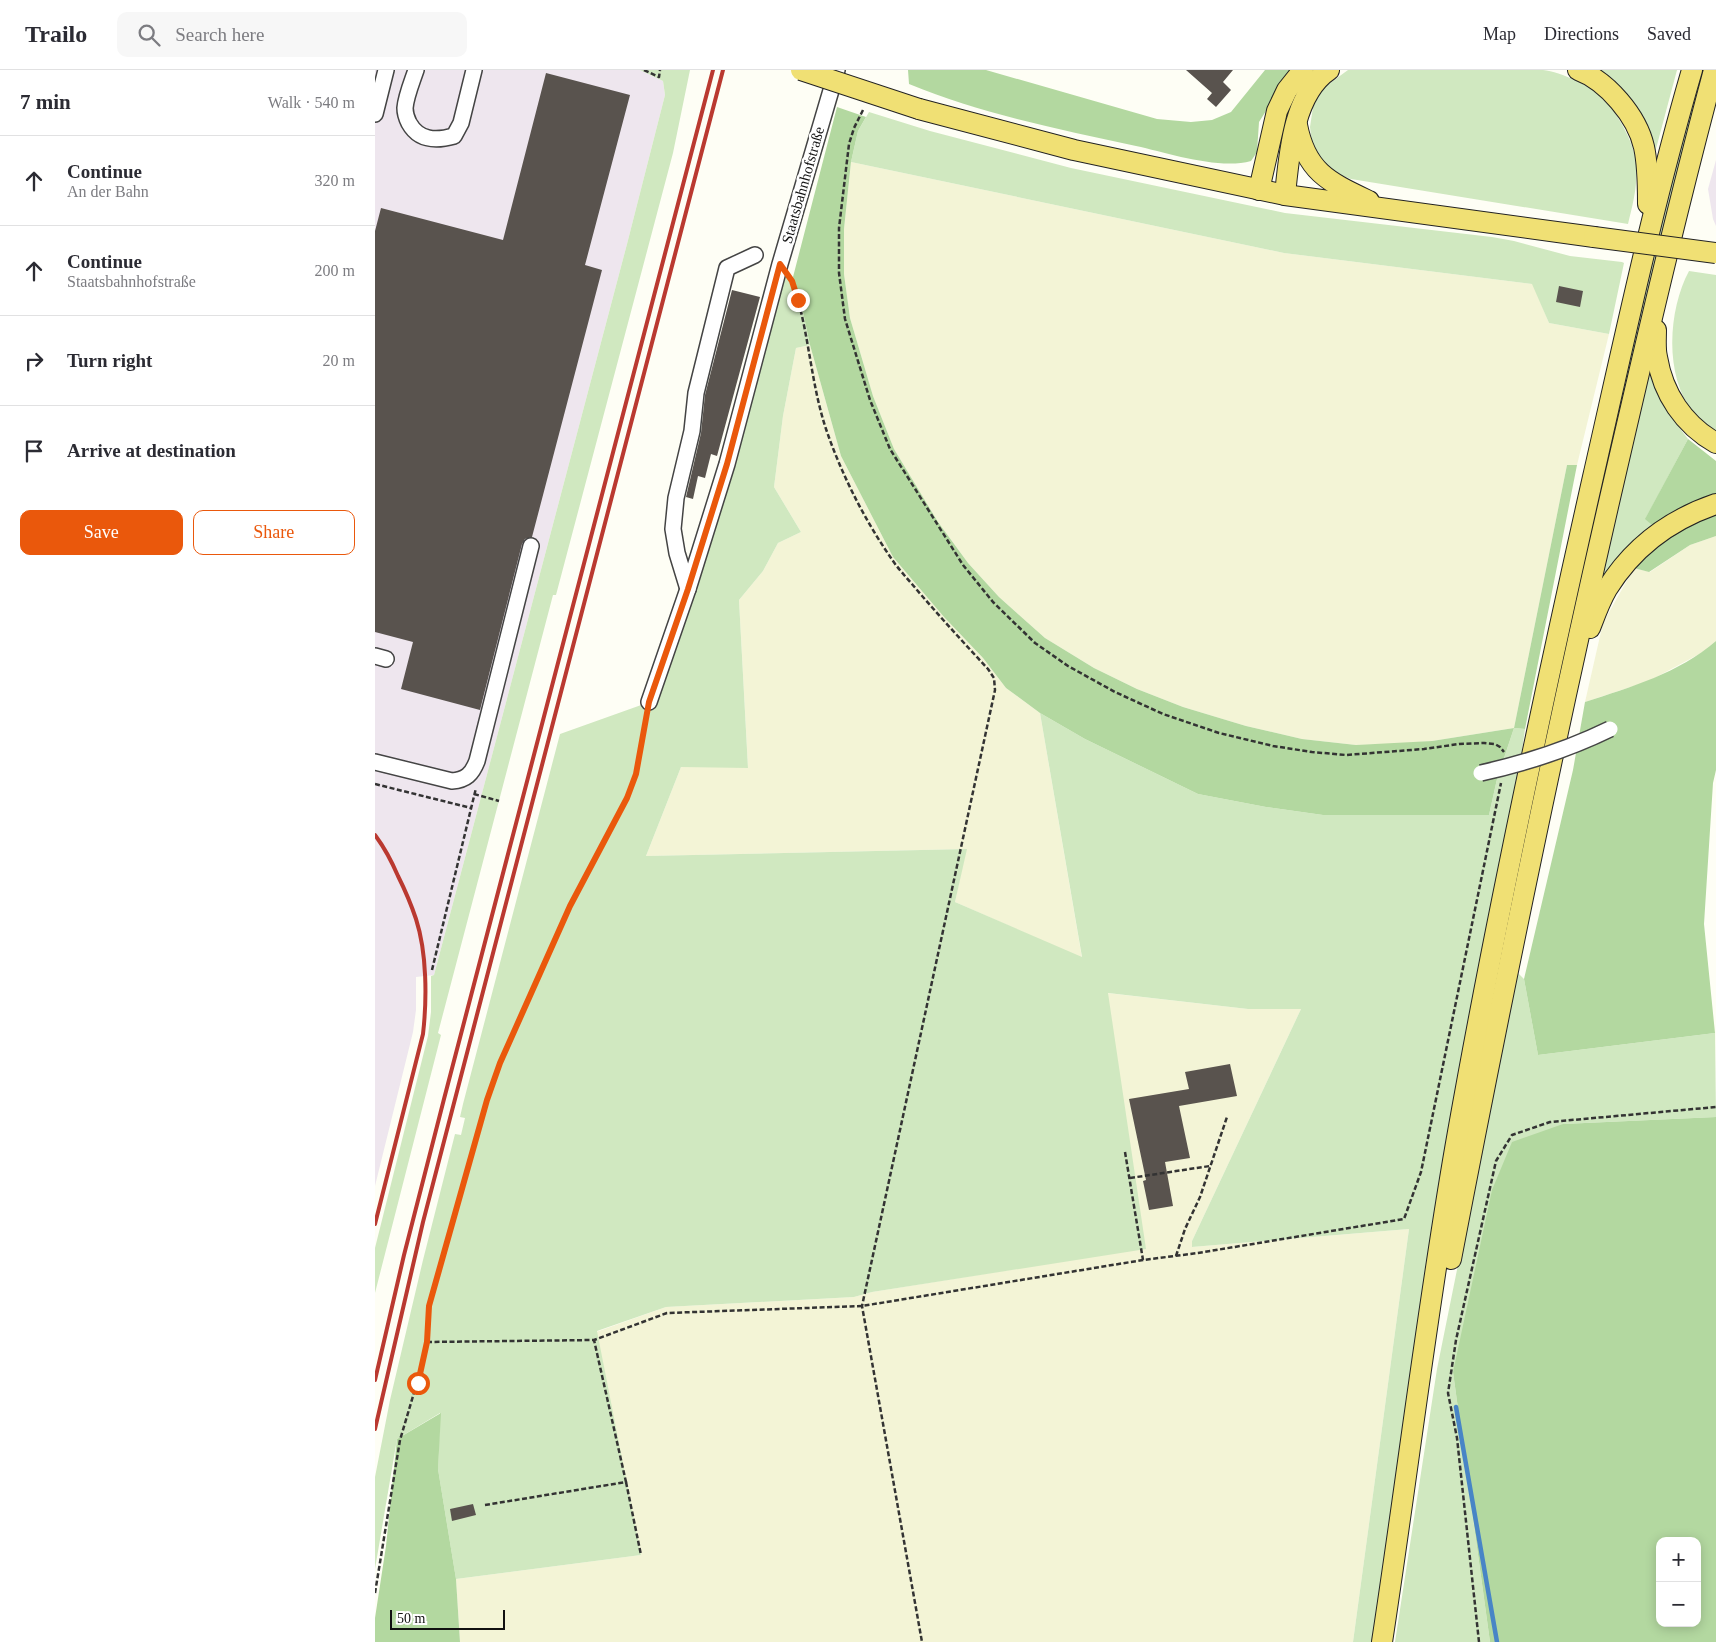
<!DOCTYPE html>
<meta charset="utf-8">
<style>
:root{--surface:#fff;--page:#f7f7f7;--text:#2b2b33;--muted:#7c7c81;--line:#e1e1e2;--accent:#ea580c}
body{margin:0;font-family:Georgia,serif;background:var(--page);color:var(--text)}
.controls{position:absolute;right:15px;bottom:15px;display:grid;overflow:hidden;border-radius:10px;box-shadow:0 2px 12px #0003}
.controls button{width:45px;height:45px;display:grid;place-items:center;padding:0;border:0;border-bottom:1px solid var(--line);background:var(--surface);color:var(--text);font:25px sans-serif}
.scale{position:absolute;left:15px;bottom:12px;width:115px;box-sizing:border-box;padding-left:5px;border:2px solid #111;border-top:0;font-size:14px;line-height:18px;white-space:nowrap;color:#111;-webkit-text-stroke:4px #fff;paint-order:stroke}
.stop{position:absolute;width:15px;height:15px;margin:-11px;border:4px solid #ea580c;border-radius:50%;background:#fff}
.stop.end{background:#ea580c;border-color:#fff;box-shadow:0 1px 5px #0008}
.list{margin:0;padding:0;list-style:none}
h2{display:flex;justify-content:space-between;align-items:center;height:65px;margin:0;padding:0 20px;font-size:21px}
h2 small{font-size:16px;font-weight:400;color:var(--muted)}
.list li{display:grid;grid-template-columns:32px 1fr auto;gap:15px;align-items:center;box-sizing:border-box;height:90px;padding:0 20px;border-top:1px solid var(--line)}
.list b{display:block;font-size:19px;white-space:nowrap}
.list p{margin:0;font-size:16px;white-space:nowrap;color:var(--muted)}
.list em{font-size:16px;font-style:normal;color:var(--muted)}
.actions{display:flex;gap:10px;padding:15px 20px}
.actions a{flex:1;padding:11px 0;border:1px solid var(--accent);border-radius:10px;text-align:center;font-size:18px;color:var(--accent)}
.actions .main{background:var(--accent);color:#fff}
.icon{flex:none;width:28px;height:28px;fill:none;stroke:currentColor;stroke-width:2;stroke-linecap:round;stroke-linejoin:round}
.map{position:relative;flex:none;width:1341px;height:1572px;overflow:hidden}
header{display:flex;align-items:center;gap:30px;box-sizing:border-box;height:70px;padding:0 25px;background:var(--surface);border-bottom:1px solid var(--line)}
header strong{font-size:24px}
nav{display:flex;gap:28px;margin-inline-start:auto;font-size:18px}
.search{width:350px;height:45px;background:var(--page);display:flex;align-items:center;gap:12px;box-sizing:border-box;padding:0 18px;border-radius:10px;color:var(--muted);font-size:19px}
main{display:flex}
aside{flex:1;background:var(--surface)}
.map>svg:first-child{display:block}
.industrial{fill:#eee6ee}
.farmland{fill:#f3f4d6}
.green{fill:#d0e8c0}
.forest{fill:#b3d8a0;fill-rule:evenodd}
.lines{fill:none;stroke-linecap:round;stroke-linejoin:round}
.stream{stroke:#4885c6;stroke-width:4.5}
.building{fill:#59534e}
.minor-casing{stroke:#444;stroke-width:18}
.major-casing{stroke:#222;stroke-width:22}
.path{stroke:#333;stroke-width:2.5;stroke-dasharray:5 2.5;stroke-linecap:butt}
.minor{stroke:#fff;stroke-width:15}
.major{stroke:#f0e074;stroke-width:20}
.rail{stroke:#ba3930;stroke-width:4}
.minor-bridge-casing{stroke:#444;stroke-width:18;stroke-linecap:butt}
.major-bridge-casing{stroke:#222;stroke-width:22;stroke-linecap:butt}
.minor-bridge{stroke:#fff;stroke-width:15}
.major-bridge{stroke:#f0e074;stroke-width:20}
.route{stroke:#ea580c;stroke-width:6}
.labels{text-anchor:middle;stroke-width:5;stroke-linejoin:round;paint-order:stroke}
.street-label{font-size:15px;fill:#111;stroke:#fff}
</style>
<header>
<strong>Trailo</strong>
<div class="search"><svg class="icon" aria-label="search" viewBox="0 0 24 24"><circle cx="10" cy="10" r="6"/><path d="M15 15l6 6"/></svg>Search here</div>
<nav><a>Map</a><a>Directions</a><a>Saved</a></nav>
</header>
<main>
<aside>
<h2>7 min<small>Walk · 540 m</small></h2>
<ul class="list">
<li><svg class="icon" aria-label="ahead" viewBox="0 0 24 24"><path d="M12 20V5M6 11l6-6 6 6"/></svg><div><b>Continue</b><p>An der Bahn</p></div><em>320 m</em></li>
<li><svg class="icon" aria-label="ahead" viewBox="0 0 24 24"><path d="M12 20V5M6 11l6-6 6 6"/></svg><div><b>Continue</b><p>Staatsbahnhofstraße</p></div><em>200 m</em></li>
<li><svg class="icon" aria-label="right" viewBox="0 0 24 24"><path d="M7 20v-9h11M14 6l5 5-5 5"/></svg><div><b>Turn right</b></div><em>20 m</em></li>
<li><svg class="icon" aria-label="arrive" viewBox="0 0 24 24"><path d="M6 21V4h12l-3 4 3 4H6"/></svg><div><b>Arrive at destination</b></div></li>
</ul>
<div class="actions"><a class="main">Save</a><a>Share</a></div>
</aside>
<div class="map">
<svg width="1341" height="1572" viewBox="0 0 1341 1572">
<rect width="100%" height="100%" fill="#fefef5"/>
<g class="industrial">
<path d="M0,0H265L288,11L290,25L252,174L59,905L41,907V940L38,962L0,1116Z"/>
<path d="M1341,90V156L1338,149L1333,119Z"/>
</g>
<g class="farmland">
<path d="M476,92L909,183L1158,214L1174,253L1234,264L1202,395H1192L1139,658L1057,671L1021,674L981,675L927,669L871,656L808,637L762,619L719,598L670,568L624,527L593,493L563,452L519,379L498,326L475,248L469,204V159Z"/>
<path d="M435,275L466,386L518,487L569,547L608,588L631,618L665,643L707,888L580,832L591,779L271,786L306,697H373L364,530L388,501L403,473L426,462L399,417L408,346L421,278Z"/>
<path d="M1341,466V571L1328,582L1274,611L1210,632L1228,553L1259,498L1275,502L1315,475Z"/>
<path d="M732,923L873,939H926L817,1171V1177L1034,1159L978,1572H85L81,1509L266,1485L221,1262L291,1237L479,1227L497,1222L770,1178Z"/>
</g>
<g class="green">
<path d="M265,0H315L298,83L181,525H178L63,963L66,965L0,1223V1178L53,966L56,942V906L59,905L252,174L290,25L288,11Z"/>
<path d="M973,0H1168C1186,2 1217,16 1229,29C1243,44 1260,74 1261,94C1263,115 1258,134 1253,154L976,109L957,102L946,89L937,74L935,57L938,37L947,19Z"/>
<path d="M1220,0H1302L1278,90Z"/>
<path d="M1324,0H1331L1175,671L1165,678L1202,502Z"/>
<path d="M494,42L555,61L696,98L910,143L1117,167L1139,171L1195,186L1247,192L1249,193L1234,264L1174,253L1157,214L909,183L476,92L483,61Z"/>
<path d="M1314,201L1341,205V363C1334,357 1324,350 1318,342C1289,306 1293,240 1314,201Z"/>
<path d="M408,206L418,207L425,228L435,275L421,278L408,346L399,417L426,462L403,473L388,501L364,530L373,698L306,697L271,786L592,779L580,832L707,887L665,643L710,669L823,724L891,737L948,745H1114L1122,709L1139,658L1150,659L1143,710L1062,1124L997,1572H978L1034,1159L817,1177V1171L926,939H873L733,923L771,1179L497,1222L479,1227L291,1237L222,1261L266,1485L81,1509L63,1399L65,1343L22,1369L0,1499V1407L15,1330L48,1190L80,1064L86,1065L90,1048L85,1047L88,1034L185,664L269,634Z"/>
<path d="M1278,300C1285,327 1296,348 1313,369L1271,448L1277,455L1232,506L1224,505L1270,308Z"/>
<path d="M1142,902L1149,909L1163,985L1340,963L1341,1047L1188,1054L1078,1302L1115,1572H1020L1062,1299Z"/>
</g>
<g class="forest">
<path d="M533,0H611L782,49L816,52L837,50L856,42L890,0H917L884,52L882,82L876,91C844,100 793,83 761,76C684,59 606,44 534,14Z"/>
<path d="M462,37L491,47L483,61L476,92L469,159V204L475,248L498,326L519,379L563,452L593,493L624,527L670,568L719,598L762,619L808,637L871,656L927,669L981,675L1057,671L1139,658L1192,395H1202L1150,659L1139,658L1122,709L1114,745H948L891,737L823,724L710,669L665,643L631,618L608,588L569,547L518,487L466,386L435,275L425,228L418,207Z"/>
<path d="M1313,369L1341,391V428L1310,438L1277,455L1270,449Z"/>
<path d="M1341,445V466L1315,475L1274,502L1259,498L1278,477L1317,453Z"/>
<path d="M1341,571V700L1338,713L1329,854L1340,963L1163,985L1149,909L1198,700L1210,632C1256,617 1304,603 1341,571Z"/>
<path d="M1341,1047V1572H1115L1078,1302L1117,1120L1137,1072L1188,1054ZM1285,1471H1322V1553H1285Z"/>
<path d="M66,1343L63,1399L81,1509L85,1572H0V1548L11,1476L22,1369Z"/>
</g>
<g class="lines">
<path class="stream" d="M1081,1337L1122,1572"/>
</g>
<g class="building">
<path d="M811,0H858L848,12L856,20L841,37L832,29L837,23Z"/>
<path d="M171,3L255,25L210,195L227,200L157,467L150,469L147,474L105,640L26,619L38,572L0,562V161L6,138L128,170Z"/>
<path d="M1184,216L1208,221L1205,237L1181,232Z"/>
<path d="M357,220L385,227L342,386L336,384L330,408L323,406L318,429L311,427L326,363L330,325Z"/>
<path d="M855,994L862,1026L804,1036L815,1088L790,1092L798,1136L774,1140L768,1111L771,1110L754,1029L814,1019L810,1002Z"/>
<path d="M98,1434L101,1445L77,1451L75,1439Z"/>
</g>
<g class="lines">
<defs>
<g id="minor">
<path d="M41,0C37,12 31,26 30,38C30,43 32,49 34,53C44,71 61,71 79,66L86,53L99,0"/>
<path d="M0,44L11,0"/>
<path d="M313,519L302,483L298,459L301,428L317,361L321,323L352,198L380,185"/>
<path d="M0,586L11,589"/>
<path d="M274,632L313,519L352,394L405,194L462,0"/>
<path d="M0,692L77,711C91,710 97,704 102,691L156,476"/>
</g>
<g id="major">
<path d="M1203,0C1232,11 1262,46 1269,77C1273,95 1273,115 1273,134"/>
<path d="M544,39L699,80L910,125L1219,167"/>
<path d="M922,55C931,102 954,112 994,131"/>
<path d="M884,120L902,41L912,20L928,0"/>
<path d="M910,125C914,86 918,24 954,0"/>
<path d="M1281,260C1281,269 1280,279 1282,287C1288,324 1309,355 1341,373"/>
<path d="M1215,558C1220,545 1225,531 1232,519C1258,477 1294,450 1341,434"/>
<path d="M1076,1189C1125,934 1177,680 1235,428C1268,285 1301,142 1339,0"/>
<path d="M1007,1572C1033,1402 1053,1231 1083,1062C1122,842 1169,624 1218,407C1249,271 1278,134 1317,0"/>
</g>
</defs>
<use href="#minor" class="minor-casing"/>
<use href="#major" class="major-casing"/>
<g class="path">
<path d="M269,0L284,7L285,0"/>
<path d="M488,40L479,58L474,74L464,158V203L470,249L495,330L515,379L588,495L618,532L660,573L693,596L740,622L788,644L844,663L898,676L937,682L971,685L1049,679L1084,674L1109,673L1120,674L1125,677L1129,682"/>
<path d="M417,211C434,258 435,311 451,359C466,403 489,449 516,488C523,499 533,509 542,520C565,547 589,573 613,599L619,608L620,620L487,1236L547,1572"/>
<path d="M0,714L96,738"/>
<path d="M99,724L124,731"/>
<path d="M57,900L101,718"/>
<path d="M750,1082L768,1190"/>
<path d="M755,1108L835,1096"/>
<path d="M801,1186L810,1159L825,1127L852,1047"/>
<path d="M52,1272L219,1270L292,1243L487,1236L768,1190L823,1183L1029,1149L1046,1102L1126,713"/>
<path d="M251,1412L266,1485"/>
<path d="M110,1435L251,1412L219,1270"/>
<path d="M0,1523L25,1370L49,1289L52,1272L54,1236L112,1030L125,993L195,836L252,728L261,704L272,646"/>
<path d="M1104,1572L1082,1368L1073,1323L1081,1270L1121,1091L1137,1065L1175,1052L1341,1037"/>
</g>
<use href="#minor" class="minor"/>
<use href="#major" class="major"/>
<g class="rail">
<path d="M0,765C9,777 17,792 23,806C30,820 36,834 41,849C52,883 52,929 48,964L0,1154"/>
<path d="M0,1310L29,1185L69,1029L338,0"/>
<path d="M0,1359L48,1152L348,0"/>
</g>
<defs>
<path id="minor-bridge" d="M1106,703C1151,693 1194,679 1235,659"/>
<g id="major-bridge">
<path d="M426,0L544,39"/>
<path d="M1219,167L1341,183"/>
</g>
</defs>
<use href="#minor-bridge" class="minor-bridge-casing"/>
<use href="#major-bridge" class="major-bridge-casing"/>
<use href="#minor-bridge" class="minor-bridge"/>
<use href="#major-bridge" class="major-bridge"/>
</g>
<g class="lines">
<path class="route" d="M43,1313L52,1272L54,1236L112,1030L125,993L195,836L252,728L261,704L274,632L313,519L352,394L405,194L417,211L423,230"/>
</g>
<g class="labels">
<g class="street-label">
<text transform="translate(428 115) rotate(-74)" y="5">Staatsbahnhofstraße</text>
</g>
</g>
</svg>
<div class="controls">
<button>+</button>
<button>−</button>
</div>
<div class="scale">50 m</div>
<div class="stop" style="left:43px;top:1313px"></div>
<div class="stop end" style="left:423px;top:230px"></div>
</div>
</main>
